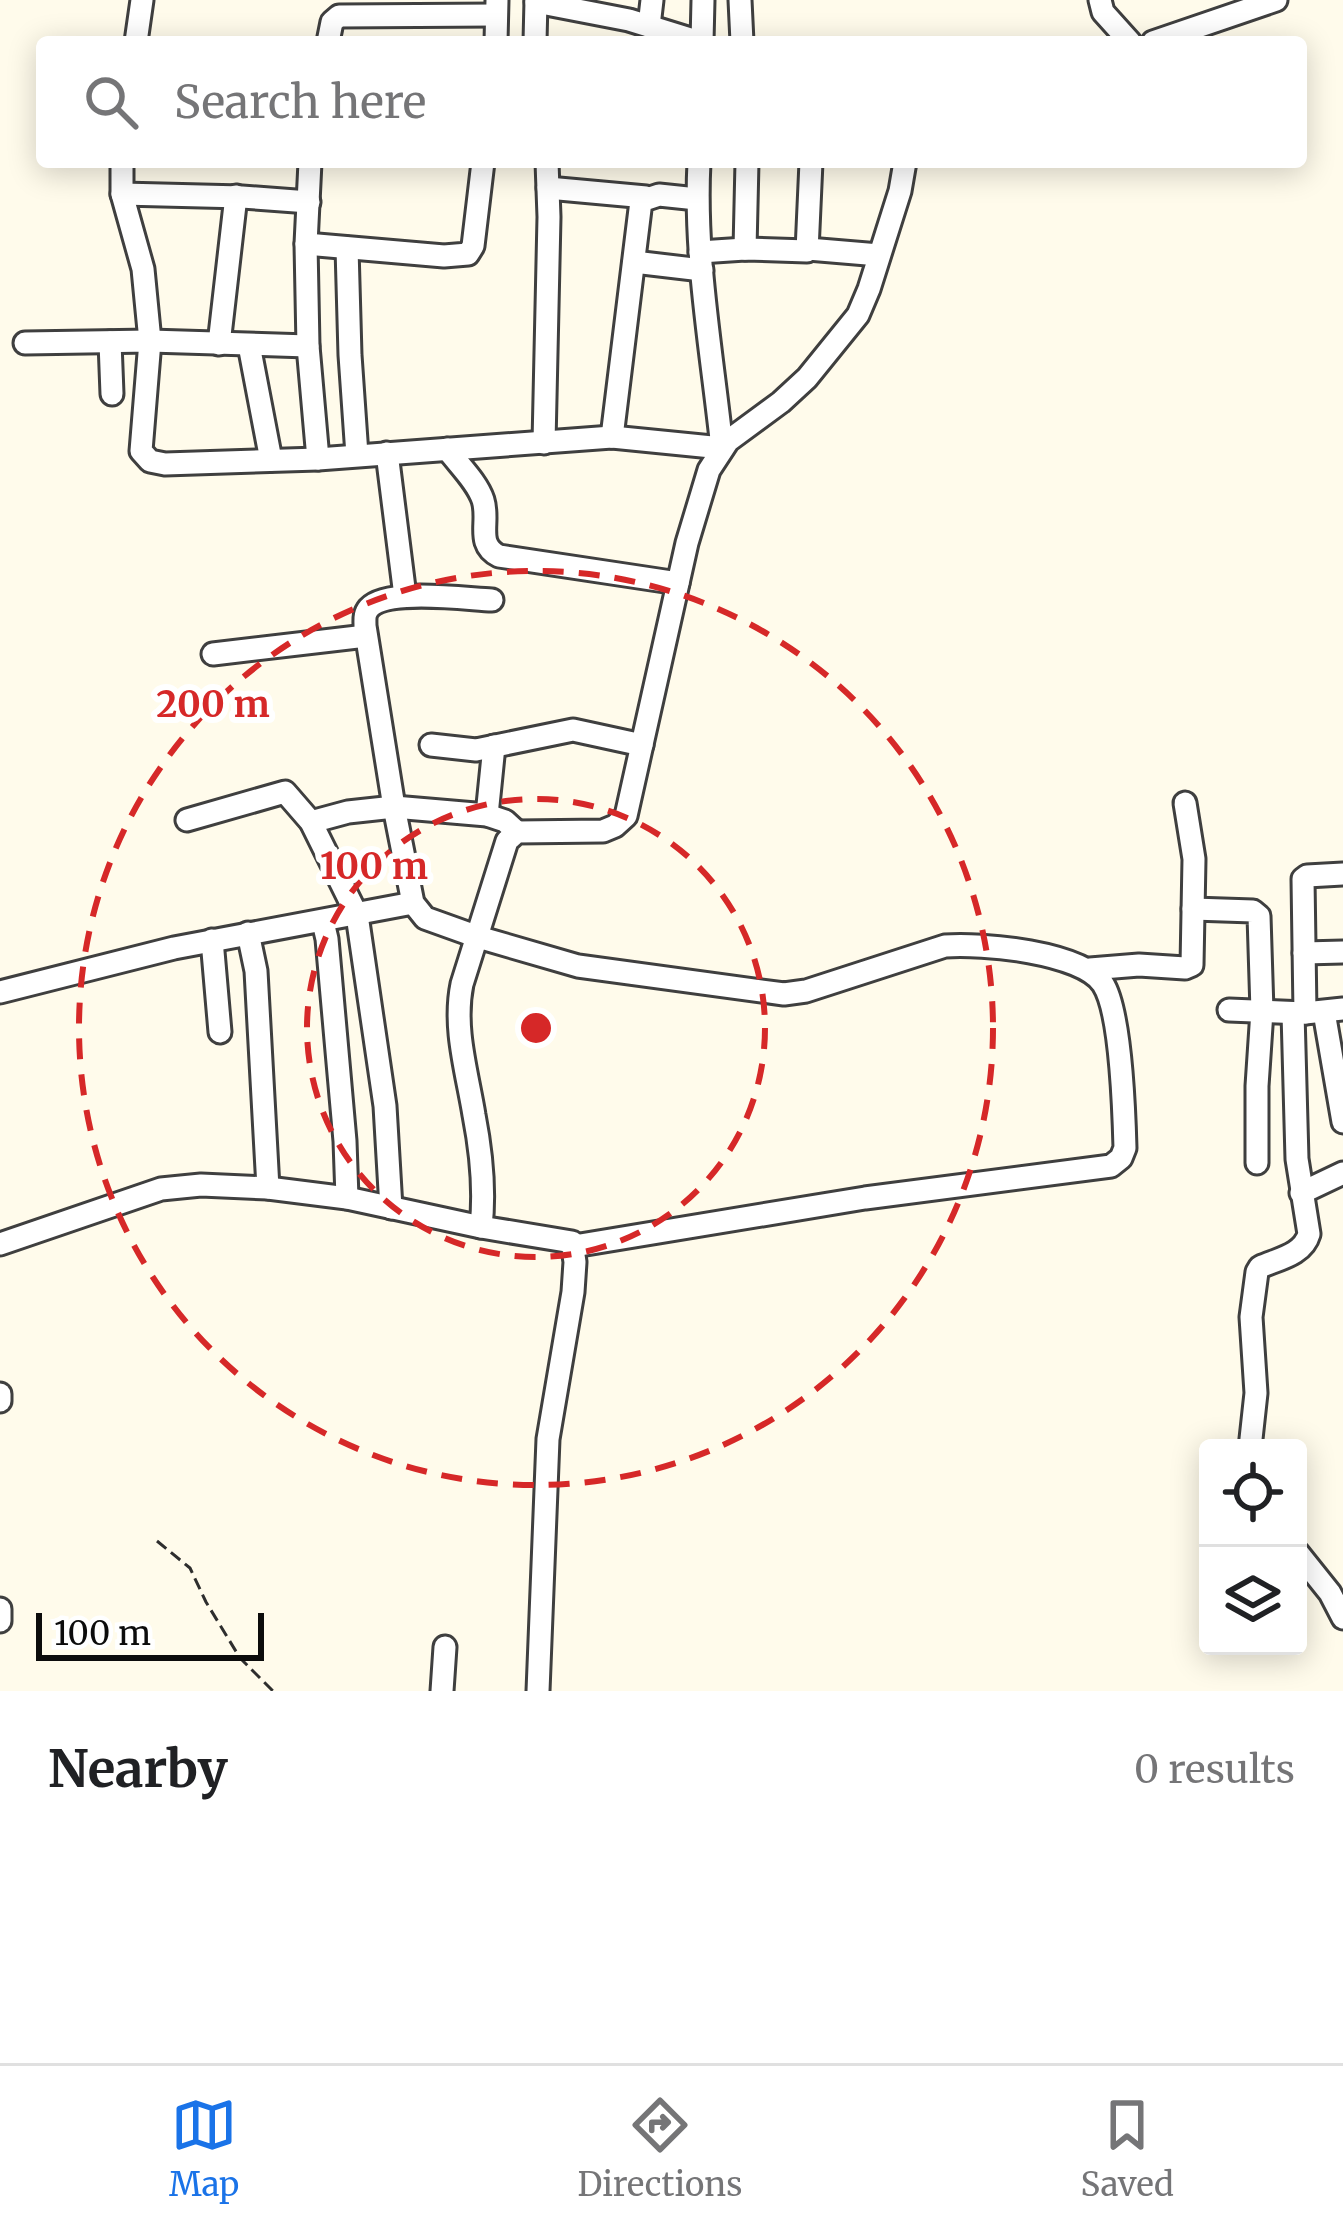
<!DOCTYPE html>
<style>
:root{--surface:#fff;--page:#f2f2f2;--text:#202124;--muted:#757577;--line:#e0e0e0;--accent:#1a73e8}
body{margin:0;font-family:Merriweather,serif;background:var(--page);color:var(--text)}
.controls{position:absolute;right:36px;bottom:36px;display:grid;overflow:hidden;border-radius:12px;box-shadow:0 6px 30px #0003}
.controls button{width:108px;height:108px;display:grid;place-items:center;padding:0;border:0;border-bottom:3px solid var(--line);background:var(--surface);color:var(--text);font:60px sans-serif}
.scale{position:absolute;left:36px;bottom:30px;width:228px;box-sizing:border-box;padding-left:12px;border:6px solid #0c0c0c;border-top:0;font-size:33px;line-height:42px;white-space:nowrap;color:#0c0c0c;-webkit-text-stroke:9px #fff;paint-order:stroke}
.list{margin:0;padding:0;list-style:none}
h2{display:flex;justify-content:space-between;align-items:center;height:156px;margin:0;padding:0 48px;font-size:51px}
h2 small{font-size:39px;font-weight:400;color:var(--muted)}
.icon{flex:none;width:66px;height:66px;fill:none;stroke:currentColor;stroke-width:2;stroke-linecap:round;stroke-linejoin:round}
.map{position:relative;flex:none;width:1343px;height:1691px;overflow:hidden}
.search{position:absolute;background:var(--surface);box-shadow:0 6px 30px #0003;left:36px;right:36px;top:36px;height:132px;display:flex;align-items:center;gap:30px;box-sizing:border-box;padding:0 42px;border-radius:12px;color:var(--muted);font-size:45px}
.sheet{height:372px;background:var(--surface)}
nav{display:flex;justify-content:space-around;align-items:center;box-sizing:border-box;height:168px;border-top:3px solid var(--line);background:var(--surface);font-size:33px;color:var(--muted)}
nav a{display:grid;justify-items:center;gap:6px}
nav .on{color:var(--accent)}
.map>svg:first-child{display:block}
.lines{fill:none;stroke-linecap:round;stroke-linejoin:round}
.minor-casing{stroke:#3f3f3f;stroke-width:27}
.path{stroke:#2e2e2e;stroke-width:3;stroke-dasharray:12 6;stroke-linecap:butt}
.minor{stroke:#fff;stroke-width:21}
.ring{fill:none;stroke:#d62828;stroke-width:6;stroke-dasharray:21 15}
.centre{fill:#d62828;stroke:#fff;stroke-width:6}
.ring-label{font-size:36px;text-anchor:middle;font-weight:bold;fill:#d62828;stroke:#fff;stroke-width:12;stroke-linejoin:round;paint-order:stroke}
</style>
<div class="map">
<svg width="1343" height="1691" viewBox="0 0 1343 1691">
<rect width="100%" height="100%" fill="#fffbeb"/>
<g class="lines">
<defs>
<g id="minor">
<path d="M740,0L742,42"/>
<path d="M1100,0L1103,12L1130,42"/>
<path d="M536,2L629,20L700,42"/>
<path d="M649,26L652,0"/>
<path d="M136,42L142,0"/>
<path d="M328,42L332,22L339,16L496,15"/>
<path d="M496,42L497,0"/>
<path d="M535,42L536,0"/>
<path d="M702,42L703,0"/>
<path d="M1153,42L1276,0"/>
<path d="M122,162V194L143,269L150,341L141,451L150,461L165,464L318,459L612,437L722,448C712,353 694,257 699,162"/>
<path d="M310,162L306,244L308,346L318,459"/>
<path d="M548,188L646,197"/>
<path d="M122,194L242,197L309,202"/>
<path d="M306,244L444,256L468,254L473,246L483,162"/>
<path d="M347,248L350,355L357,455"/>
<path d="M745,249L747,162"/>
<path d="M808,249L879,255"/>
<path d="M700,252L745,249L807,251L811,162"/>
<path d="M634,262L702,270"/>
<path d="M110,342L112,394"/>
<path d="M25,343L150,341L308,346"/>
<path d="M219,344L236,196"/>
<path d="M249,345L271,460"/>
<path d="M612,437L641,201L659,195L697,199"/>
<path d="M544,443L549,217L547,162"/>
<path d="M447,449C459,465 477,482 483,500C490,522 475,544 499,556L678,583"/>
<path d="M387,453L405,596"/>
<path d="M492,600C466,599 387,588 369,608C364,614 365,619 365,626L394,807L413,903L425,918L478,937L578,966L784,994L806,991L945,946C981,943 1082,952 1103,984C1121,1012 1124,1111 1125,1148L1121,1158L1111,1166L865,1198L574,1246"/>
<path d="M213,654L366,636"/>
<path d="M431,745L476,750L573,730L642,745"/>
<path d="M487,815L494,746"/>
<path d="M187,820L285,792L311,822L357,915L385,1106L391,1208"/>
<path d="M311,822L348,812L394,807L487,815L505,821L517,832"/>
<path d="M1193,909L1253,911L1259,916L1262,1011L1257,1086V1163"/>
<path d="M323,922L327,939L345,1141L347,1198"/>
<path d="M248,933L256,971L268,1188"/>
<path d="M212,940L220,1032"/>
<path d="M1304,953L1343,952"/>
<path d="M1090,969L1139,965L1185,968L1192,965L1194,859L1185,803"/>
<path d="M0,992L174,948L413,903"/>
<path d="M1229,1010L1305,1013L1343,1009"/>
<path d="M1324,1012L1343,1122"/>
<path d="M1305,1013L1303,879L1307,876L1343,874"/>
<path d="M1301,1193L1343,1173"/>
<path d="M481,1227C485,1191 481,1151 474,1115C467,1072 453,1028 462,984L507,841L517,832L603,831L615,826L626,816L687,543L709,470L728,441L781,402L807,378L858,315L869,289L900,191L905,162"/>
<path d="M0,1244L161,1189L201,1185L268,1188L347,1198L481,1227L572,1242L575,1262L573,1292L548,1439L538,1691"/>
<path d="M0,1394V1401"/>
<path d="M1250,1448L1256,1393L1251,1317L1257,1272L1260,1267C1278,1259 1303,1255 1309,1234L1297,1159L1293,1013"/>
<path d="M1298,1553L1330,1593L1343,1618"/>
<path d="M0,1609V1621"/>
<path d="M442,1691L445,1647"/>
</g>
</defs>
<use href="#minor" class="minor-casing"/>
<path class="path" d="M157,1541L190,1568L206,1602L240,1658L273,1691"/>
<use href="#minor" class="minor"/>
</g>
<g class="ring">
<circle cx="536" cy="1028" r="229"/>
<circle cx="536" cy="1028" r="457"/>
</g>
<circle cx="536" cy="1028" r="18" class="centre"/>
<g class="ring-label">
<text x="213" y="717">200 m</text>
<text x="374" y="879">100 m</text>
</g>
</svg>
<div class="controls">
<button><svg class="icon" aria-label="locate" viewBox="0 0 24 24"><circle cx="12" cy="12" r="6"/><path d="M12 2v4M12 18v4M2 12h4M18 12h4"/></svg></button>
<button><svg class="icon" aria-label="layers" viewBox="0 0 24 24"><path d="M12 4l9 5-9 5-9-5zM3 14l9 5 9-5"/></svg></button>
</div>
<div class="scale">100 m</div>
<div class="search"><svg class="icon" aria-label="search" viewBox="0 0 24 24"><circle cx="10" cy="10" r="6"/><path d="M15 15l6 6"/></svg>Search here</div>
</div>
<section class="sheet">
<h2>Nearby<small>0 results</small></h2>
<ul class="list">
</ul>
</section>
<nav>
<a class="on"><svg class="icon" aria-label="map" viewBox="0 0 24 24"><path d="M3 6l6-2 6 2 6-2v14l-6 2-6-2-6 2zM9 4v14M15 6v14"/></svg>Map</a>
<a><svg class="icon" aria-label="directions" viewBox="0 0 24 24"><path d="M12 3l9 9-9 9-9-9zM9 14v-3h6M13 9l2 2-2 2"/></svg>Directions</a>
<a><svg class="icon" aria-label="saved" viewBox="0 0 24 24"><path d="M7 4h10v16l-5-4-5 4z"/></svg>Saved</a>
</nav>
